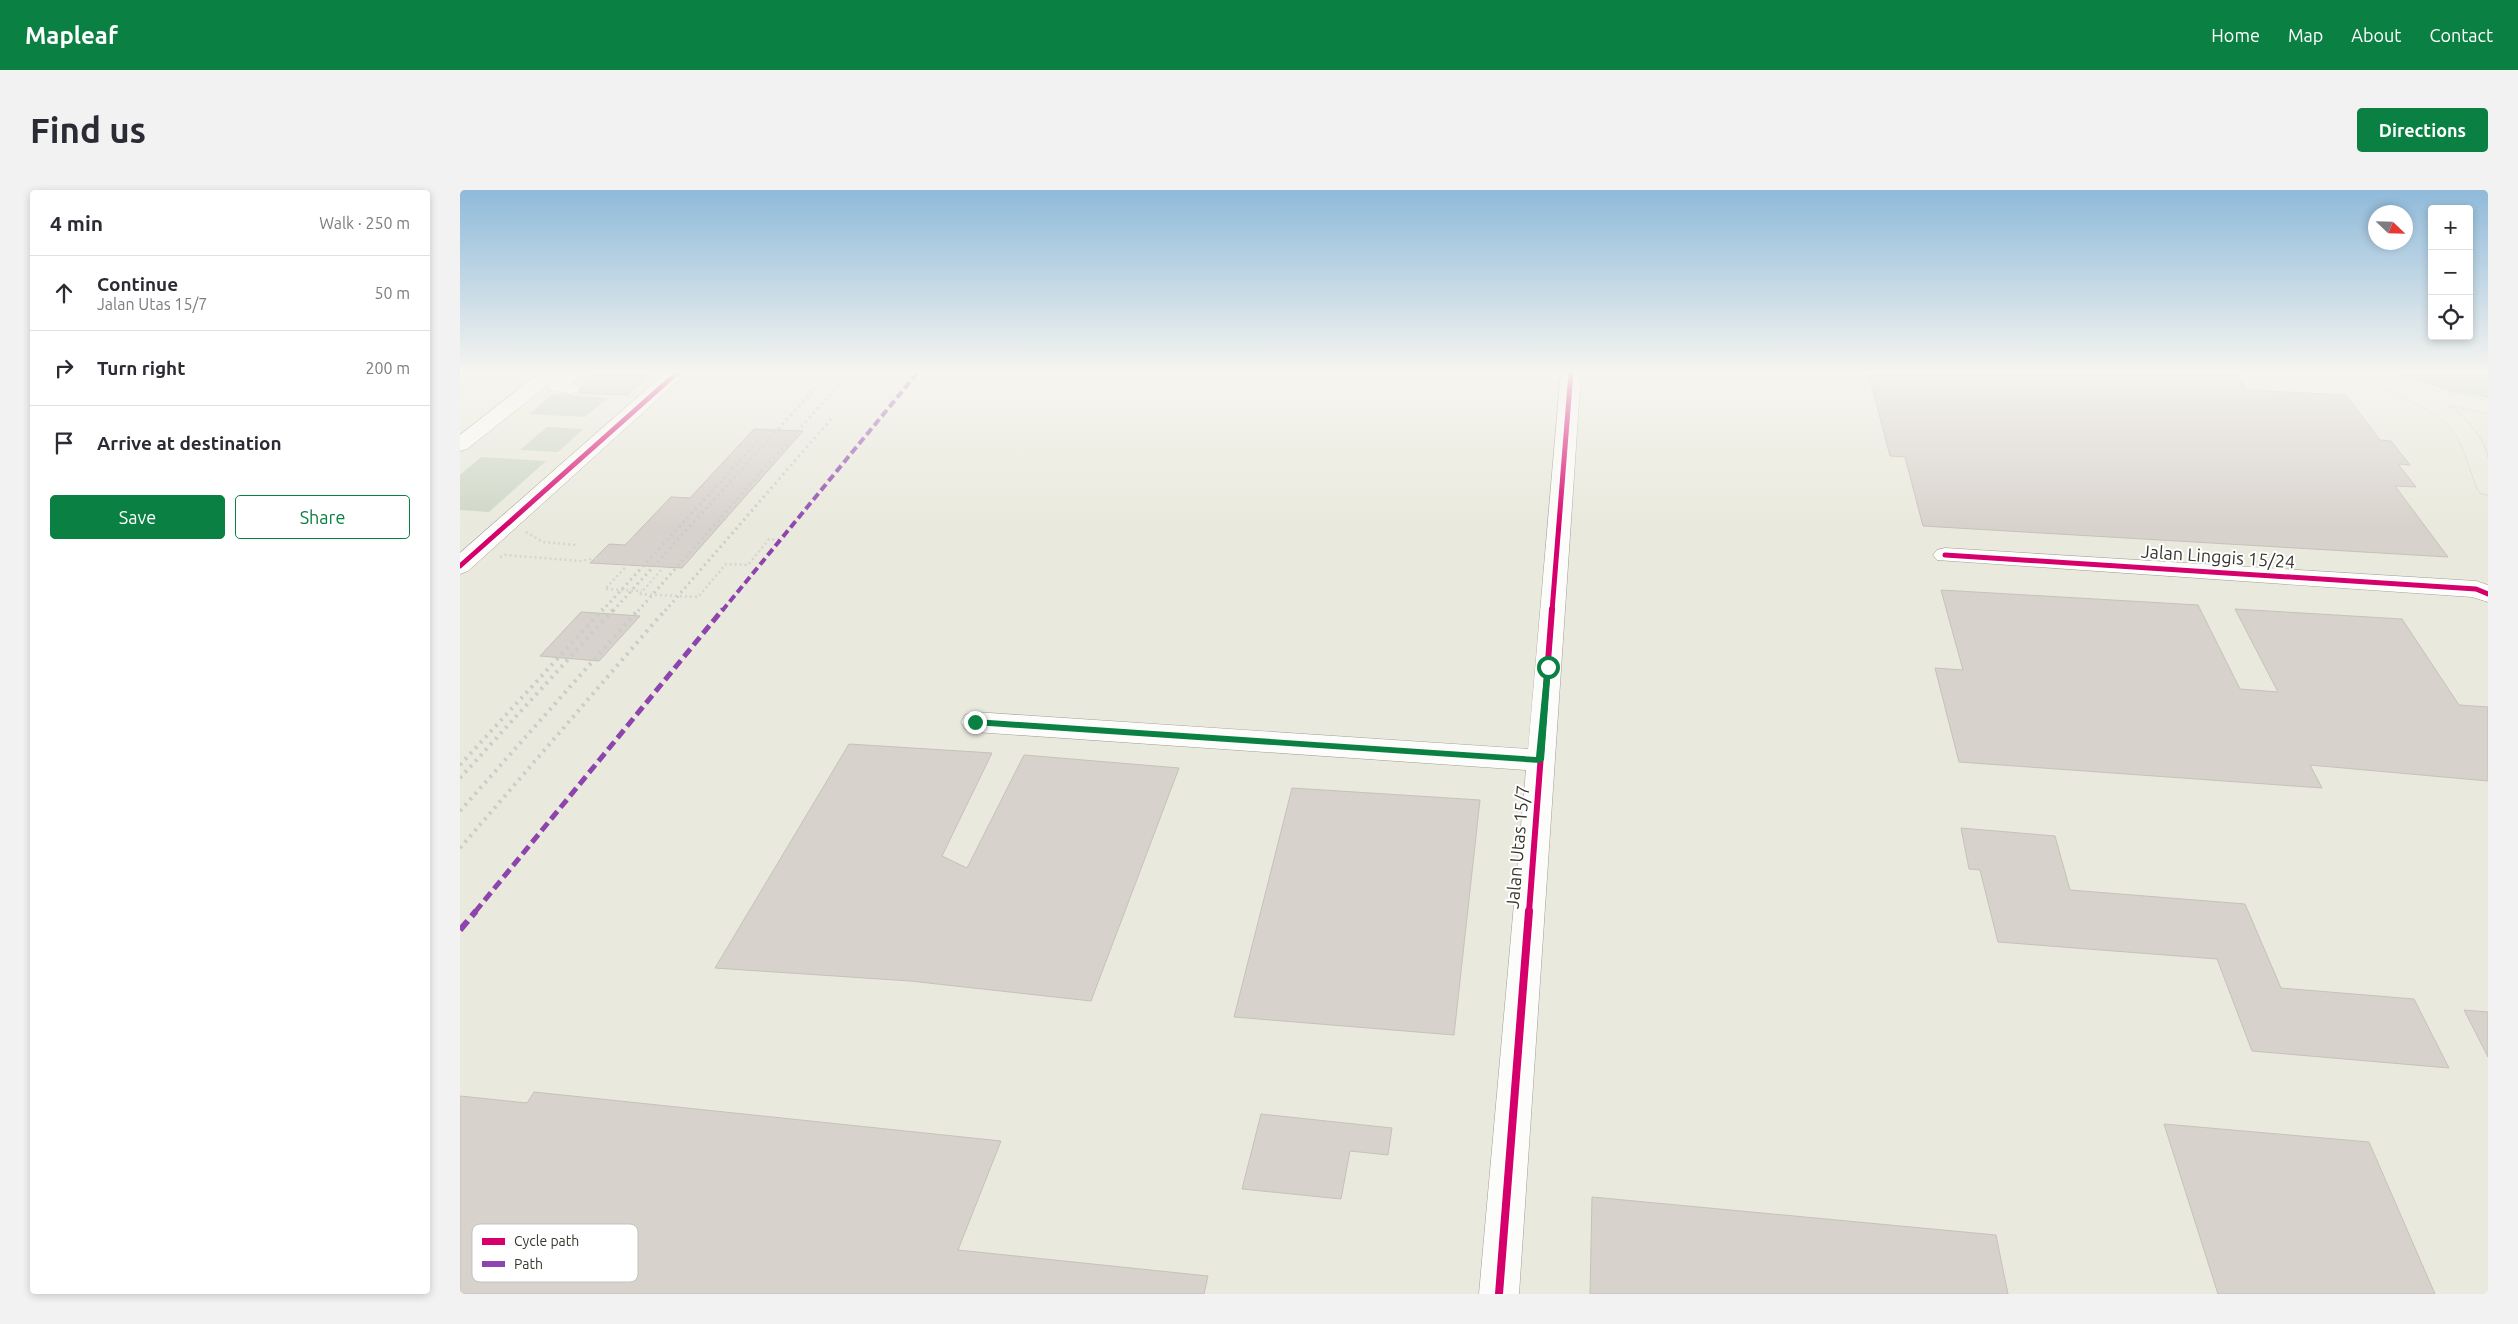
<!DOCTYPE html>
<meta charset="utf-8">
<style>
:root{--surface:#fff;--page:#f2f2f3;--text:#2b2b33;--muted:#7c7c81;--line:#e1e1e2;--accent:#0b8043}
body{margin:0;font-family:Ubuntu,sans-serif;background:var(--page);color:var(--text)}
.controls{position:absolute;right:15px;top:15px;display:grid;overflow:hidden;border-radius:5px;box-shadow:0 2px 8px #0003}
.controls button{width:45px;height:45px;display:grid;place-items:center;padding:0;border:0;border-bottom:1px solid var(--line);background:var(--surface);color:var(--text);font:25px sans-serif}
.compass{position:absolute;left:1908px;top:15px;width:45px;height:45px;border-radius:50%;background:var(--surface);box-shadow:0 2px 8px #0003;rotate:113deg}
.stop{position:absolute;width:15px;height:15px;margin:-11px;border:4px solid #0b8043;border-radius:50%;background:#fff}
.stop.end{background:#0b8043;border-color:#fff;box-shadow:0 1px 5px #0008}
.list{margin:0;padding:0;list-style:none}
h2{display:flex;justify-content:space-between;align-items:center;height:65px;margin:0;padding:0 20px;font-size:21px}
h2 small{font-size:16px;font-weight:400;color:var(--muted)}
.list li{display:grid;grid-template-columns:32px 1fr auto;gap:15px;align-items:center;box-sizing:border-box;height:75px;padding:0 20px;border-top:1px solid var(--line)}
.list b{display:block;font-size:19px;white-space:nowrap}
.list p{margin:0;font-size:16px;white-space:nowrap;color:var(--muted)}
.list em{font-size:16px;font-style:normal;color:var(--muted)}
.actions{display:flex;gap:10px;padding:15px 20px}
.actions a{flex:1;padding:11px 0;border:1px solid var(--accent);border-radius:5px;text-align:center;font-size:18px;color:var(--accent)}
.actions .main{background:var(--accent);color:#fff}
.icon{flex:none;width:28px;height:28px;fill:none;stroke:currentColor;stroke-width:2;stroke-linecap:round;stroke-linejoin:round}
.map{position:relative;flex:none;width:2028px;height:1104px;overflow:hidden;border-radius:5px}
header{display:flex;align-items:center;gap:30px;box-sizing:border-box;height:70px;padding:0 25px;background:var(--accent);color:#fff}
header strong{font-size:24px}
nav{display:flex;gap:28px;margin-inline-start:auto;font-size:18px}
.intro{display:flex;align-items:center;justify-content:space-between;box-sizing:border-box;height:120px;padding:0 30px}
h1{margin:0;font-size:35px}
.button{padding:12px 22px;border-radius:5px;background:var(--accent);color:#fff;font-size:18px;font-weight:700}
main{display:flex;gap:30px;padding:0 30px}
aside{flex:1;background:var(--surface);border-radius:5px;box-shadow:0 2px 8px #0003}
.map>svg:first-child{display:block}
.green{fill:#ced6c6}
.building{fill:#d8d2cc;stroke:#c6c1bb}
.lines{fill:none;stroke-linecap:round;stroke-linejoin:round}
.minor-casing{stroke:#a09e95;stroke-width:1}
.major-casing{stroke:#c8c7c1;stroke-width:1}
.path{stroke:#d6d5d2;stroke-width:2.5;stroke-dasharray:2 3;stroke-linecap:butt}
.minor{fill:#fcfcfa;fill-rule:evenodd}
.major{fill:#ebebe0;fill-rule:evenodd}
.rail-far1{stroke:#ccccc9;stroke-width:3;stroke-dasharray:2 4;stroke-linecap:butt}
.rail{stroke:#ccccc9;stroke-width:4;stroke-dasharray:2.5 5;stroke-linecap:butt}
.path-bridge{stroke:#d6d5d2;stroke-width:2.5;stroke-dasharray:2 3;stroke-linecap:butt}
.quiet-far2{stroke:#8e44ad;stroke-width:4;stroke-dasharray:8 4;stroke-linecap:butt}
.quiet-far1{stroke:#8e44ad;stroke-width:5;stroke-dasharray:10 5;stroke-linecap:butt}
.quiet{stroke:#8e44ad;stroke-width:6;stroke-dasharray:12 6;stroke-linecap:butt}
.cycleway-far2-casing{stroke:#fff;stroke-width:8}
.cycleway-far1-casing{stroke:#fff;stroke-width:9}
.cycleway-casing{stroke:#fff;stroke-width:11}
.cycleway-far2{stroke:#d6006c;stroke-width:5}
.cycleway-far1{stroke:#d6006c;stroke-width:6}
.cycleway{stroke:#d6006c;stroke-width:8}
.route{fill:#0b8043}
.labels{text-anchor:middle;stroke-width:4;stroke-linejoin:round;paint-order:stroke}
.street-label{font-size:18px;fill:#38372e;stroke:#fff}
.key{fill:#fff;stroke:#c3c3c0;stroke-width:1}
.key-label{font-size:14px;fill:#38372e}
</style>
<header>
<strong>Mapleaf</strong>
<nav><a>Home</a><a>Map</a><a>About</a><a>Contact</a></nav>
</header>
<div class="intro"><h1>Find us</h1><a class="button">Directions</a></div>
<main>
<aside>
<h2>4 min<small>Walk · 250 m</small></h2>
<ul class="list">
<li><svg class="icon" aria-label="ahead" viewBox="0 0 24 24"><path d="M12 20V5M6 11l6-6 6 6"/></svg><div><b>Continue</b><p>Jalan Utas 15/7</p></div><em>50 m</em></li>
<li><svg class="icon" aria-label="right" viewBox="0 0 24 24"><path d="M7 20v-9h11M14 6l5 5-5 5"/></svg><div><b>Turn right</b></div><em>200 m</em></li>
<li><svg class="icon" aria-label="arrive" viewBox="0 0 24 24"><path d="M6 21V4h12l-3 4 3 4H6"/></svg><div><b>Arrive at destination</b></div></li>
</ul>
<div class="actions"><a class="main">Save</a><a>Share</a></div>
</aside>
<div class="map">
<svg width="2028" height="1104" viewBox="0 0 2028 1104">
<rect width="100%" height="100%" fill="#eae9dd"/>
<g class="green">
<path d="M1931,182H2028V208L1991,202Z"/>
<path d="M93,204L148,208L125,227L69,224Z"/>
<path d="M87,237L123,239L98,262L60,260Z"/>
<path d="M21,267L86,271L29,322L0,320V285Z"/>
</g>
<g class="building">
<path d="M135,182H193L168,205L119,203L122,198L120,196Z"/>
<path d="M1408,182H1775L1787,200L1886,205L1920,250L1931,251L1950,275L1938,274L1956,297L1935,296L1988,367L1463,336L1445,267L1430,266Z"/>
<path d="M294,239L343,241L222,378L130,373L149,354L165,355L211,307L230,308Z"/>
<path d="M1481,400L1738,415L1780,499L1818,502L1775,419L1942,429L1999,515L2028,517V591L1850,575L1862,598L1499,572L1475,478L1503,480Z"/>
<path d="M121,422L180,426L139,471L80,466Z"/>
<path d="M389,554L532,563L482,666L507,678L564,565L719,578L631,811L450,791L255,778Z"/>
<path d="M832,598L1020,610L994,845L774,827Z"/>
<path d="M1501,638L1595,646L1610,700L1785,714L1821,798L1954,809L1989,878L1792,861L1757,769L1538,752L1520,680L1509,679Z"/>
<path d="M2004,820L2028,822V867Z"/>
<path d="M74,902L541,951L498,1060L748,1086L744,1104H0V906L67,913Z"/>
<path d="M801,924L932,938L928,965L890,961L881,1009L782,999Z"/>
<path d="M1704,934L1909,952L1975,1104H1758Z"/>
<path d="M1132,1007L1536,1045L1548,1104H1130Z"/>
</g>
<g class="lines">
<defs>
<g id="minor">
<path d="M80,182L114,183L117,187L112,193L120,198L117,202L110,204L90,200L88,195L7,259L0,261V245Z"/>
<path d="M206,182H228L8,381L0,384V363Z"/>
<path d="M1101,182H1121L1059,1104H1019L1066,580L515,542L505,539L501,532L505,525L515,522L1068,559Z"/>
<path d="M1485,358L2016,391L2028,395V412L2012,407L1477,370L1473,365L1477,360Z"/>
</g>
<path id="major" d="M1892,182H1921L1967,199L2028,211V223L1986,215C2005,226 2024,247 2028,269C2028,280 2028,293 2028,305L2020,303L2017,298C2011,282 2006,263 1998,248C1983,220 1944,211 1919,195C1911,190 1898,191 1892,182Z"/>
</defs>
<use href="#minor" class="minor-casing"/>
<use href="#major" class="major-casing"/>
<g class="path">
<path d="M66,342L83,352L117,355"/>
<path d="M40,367L45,365L121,371L147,366"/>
<path d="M180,404L202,379"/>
</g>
<use href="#minor" class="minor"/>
<use href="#major" class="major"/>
<g class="rail-far1">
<path d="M142,421L298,251"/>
<path d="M153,421L370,182"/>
<path d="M178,421L390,182"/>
<path d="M205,421L371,229"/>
</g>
<g class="rail">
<path d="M0,575L143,419"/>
<path d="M0,588L154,419"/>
<path d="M0,621L179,419"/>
<path d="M0,658L206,419"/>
</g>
<g class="path-bridge">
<path d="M175,367L145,399L182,401"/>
<path d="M180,404L238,407L266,374L288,375L309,349L321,350"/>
</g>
<path class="quiet-far2" d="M262,421L458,182"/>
<path class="quiet-far1" d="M15,722L263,419"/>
<path class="quiet" d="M0,740L16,721"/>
<defs>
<g id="cycleway-far2">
<path d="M1485,365L2016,399L2028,404"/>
<path d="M0,376L218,182"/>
<path d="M1092,421L1111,182"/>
</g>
<path id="cycleway-far1" d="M1069,722L1092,419"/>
<path id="cycleway" d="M1039,1104L1069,721"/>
</defs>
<use href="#cycleway-far2" class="cycleway-far2-casing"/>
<use href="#cycleway-far1" class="cycleway-far1-casing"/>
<use href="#cycleway" class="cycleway-casing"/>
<use href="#cycleway-far2" class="cycleway-far2"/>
<use href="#cycleway-far1" class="cycleway-far1"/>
<use href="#cycleway" class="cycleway"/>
</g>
<linearGradient id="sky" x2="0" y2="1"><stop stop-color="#8fbada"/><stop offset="0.54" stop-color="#f6f5f0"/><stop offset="1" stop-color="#f6f5f0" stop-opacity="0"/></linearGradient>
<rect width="2028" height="337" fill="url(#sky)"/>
<path class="route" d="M1085,475L1091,477L1084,570L1080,573L515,535L511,532L515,529L1076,567Z"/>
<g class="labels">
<g class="street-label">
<text transform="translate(1758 367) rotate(4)" y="6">Jalan Linggis 15/24</text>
<text transform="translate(1058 657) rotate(-85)" y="6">Jalan Utas 15/7</text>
</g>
</g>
<rect x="12" y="1034" width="166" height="58" rx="8" class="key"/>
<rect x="22" y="1048" width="23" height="7" fill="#d6006c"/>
<rect x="22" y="1071" width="23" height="6" fill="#8e44ad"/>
<g class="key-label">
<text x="54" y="1056">Cycle path</text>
<text x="54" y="1079">Path</text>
</g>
</svg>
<div class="controls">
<button>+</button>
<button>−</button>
<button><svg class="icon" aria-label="locate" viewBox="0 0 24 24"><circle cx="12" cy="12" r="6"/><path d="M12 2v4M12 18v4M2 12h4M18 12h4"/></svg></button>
</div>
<svg class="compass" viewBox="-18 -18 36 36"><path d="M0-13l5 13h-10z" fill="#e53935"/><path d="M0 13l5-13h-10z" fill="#7c7c81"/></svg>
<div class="stop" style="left:1088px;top:477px"></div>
<div class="stop end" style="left:515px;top:532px"></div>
</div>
</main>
